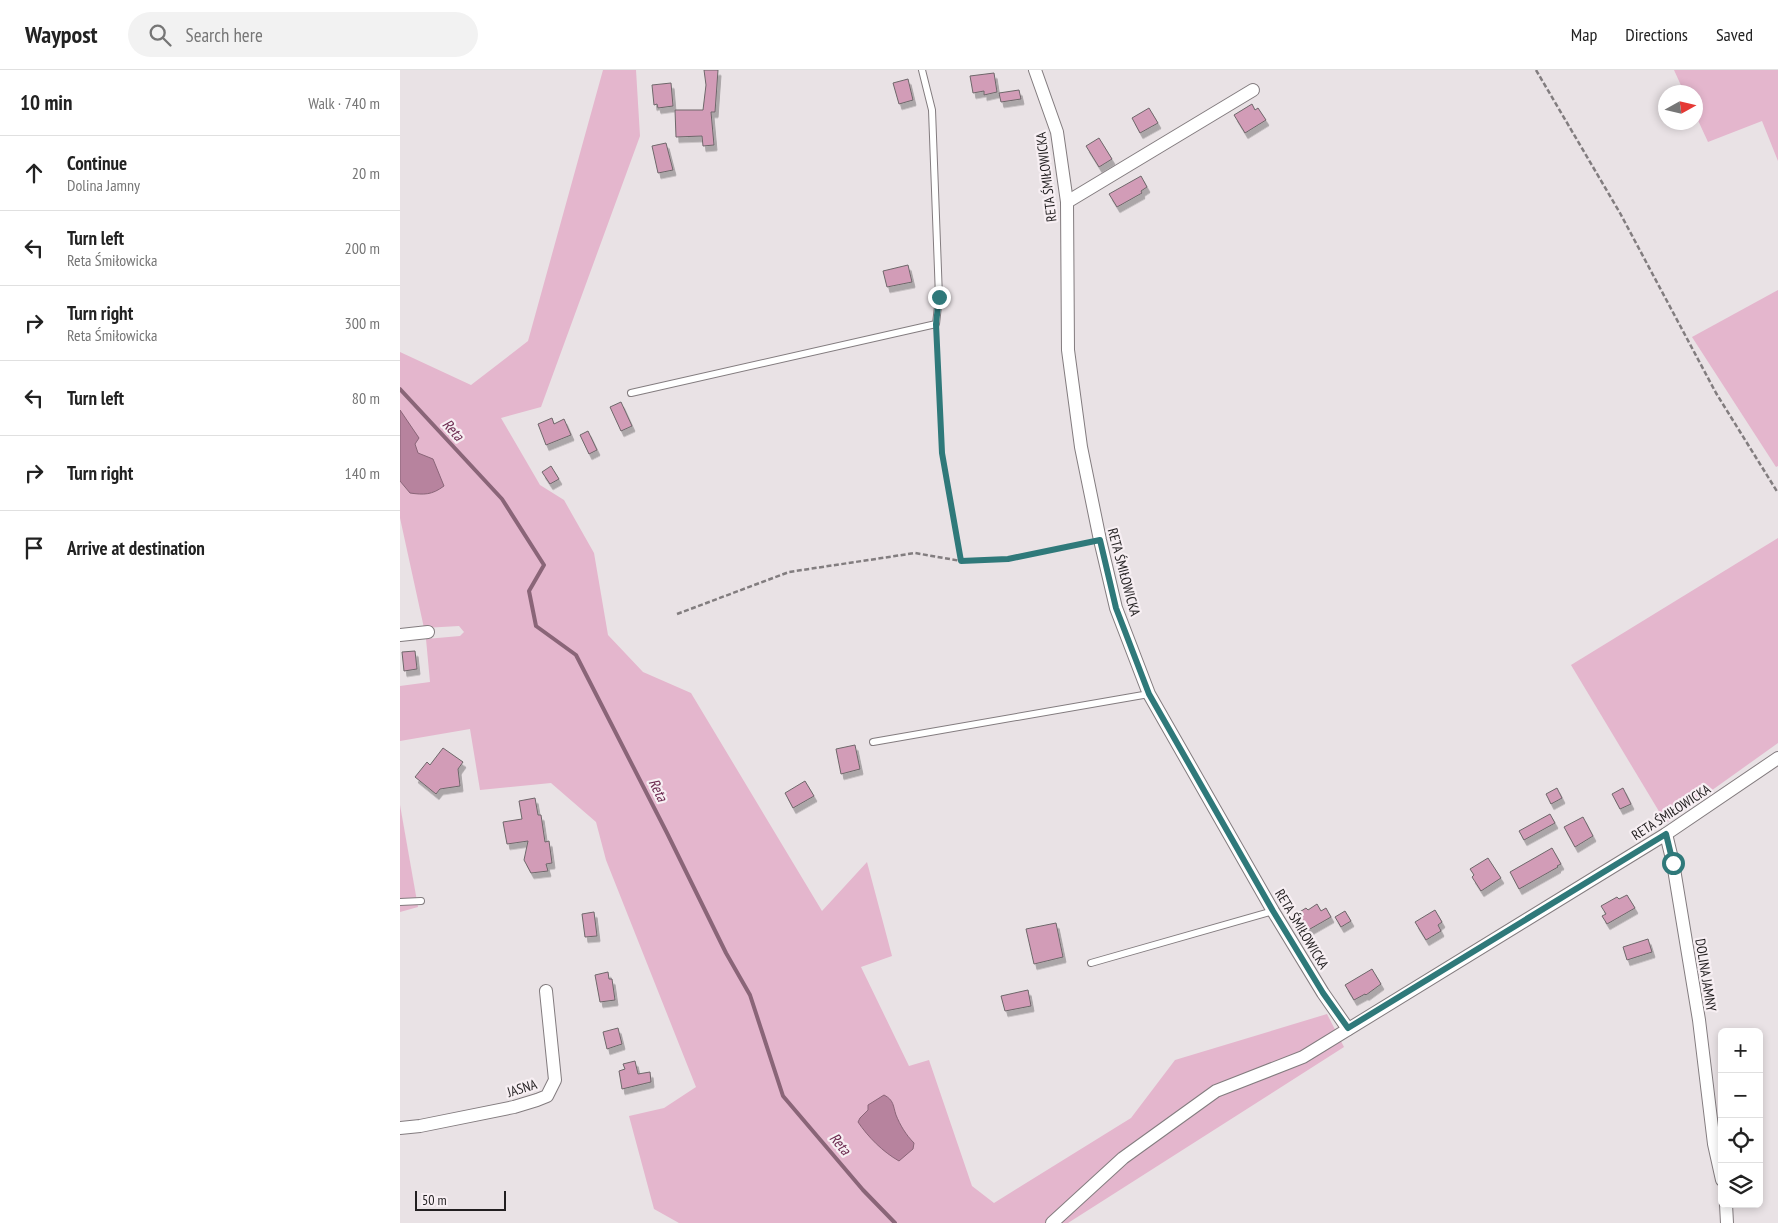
<!DOCTYPE html>
<meta charset="utf-8">
<style>
:root{--surface:#fff;--page:#f2f2f2;--text:#222;--muted:#767676;--line:#e0e0e0}
body{margin:0;font-family:"PT Sans Narrow",sans-serif;background:var(--page);color:var(--text)}
.controls{position:absolute;right:15px;bottom:15px;display:grid;overflow:hidden;border-radius:8px;box-shadow:0 2px 8px #0003}
.controls button{width:45px;height:45px;display:grid;place-items:center;padding:0;border:0;border-bottom:1px solid var(--line);background:var(--surface);color:var(--text);font:25px sans-serif}
.compass{position:absolute;left:1258px;top:15px;width:45px;height:45px;border-radius:50%;background:var(--surface);box-shadow:0 2px 8px #0003;rotate:82deg}
.scale{position:absolute;left:15px;bottom:12px;width:91px;box-sizing:border-box;padding-left:5px;border:2px solid #221f20;border-top:0;font-size:14px;line-height:18px;white-space:nowrap;color:#221f20;-webkit-text-stroke:4px #f7eff3;paint-order:stroke}
.stop{position:absolute;width:15px;height:15px;margin:-11px;border:4px solid #2f797a;border-radius:50%;background:#fff}
.stop.end{background:#2f797a;border-color:#fff;box-shadow:0 1px 5px #0008}
.list{margin:0;padding:0;list-style:none}
h2{display:flex;justify-content:space-between;align-items:center;height:65px;margin:0;padding:0 20px;font-size:21px}
h2 small{font-size:16px;font-weight:400;color:var(--muted)}
.list li{display:grid;grid-template-columns:32px 1fr auto;gap:15px;align-items:center;box-sizing:border-box;height:75px;padding:0 20px;border-top:1px solid var(--line)}
.list b{display:block;font-size:19px;white-space:nowrap}
.list p{margin:0;font-size:16px;white-space:nowrap;color:var(--muted)}
.list em{font-size:16px;font-style:normal;color:var(--muted)}
.icon{flex:none;width:28px;height:28px;fill:none;stroke:currentColor;stroke-width:2;stroke-linecap:round;stroke-linejoin:round}
.map{position:relative;flex:none;width:1378px;height:1153px;overflow:hidden}
header{display:flex;align-items:center;gap:30px;box-sizing:border-box;height:70px;padding:0 25px;background:var(--surface);border-bottom:1px solid var(--line)}
header strong{font-size:24px}
nav{display:flex;gap:28px;margin-inline-start:auto;font-size:18px}
.search{width:350px;height:45px;background:var(--page);display:flex;align-items:center;gap:12px;box-sizing:border-box;padding:0 18px;border-radius:28px;color:var(--muted);font-size:19px}
main{display:flex}
aside{flex:1;background:var(--surface)}
.map>svg:first-child{display:block}
.green{fill:#e4b6cd}
.water{fill:#b7839e;stroke:#8a6578}
.lines{fill:none;stroke-linecap:round;stroke-linejoin:round}
.stream{stroke:#8a6578;stroke-width:4}
.building{fill:#d29cb7;stroke:#6e676a;filter:url(#shadow)}
.service-casing{stroke:#837c7f;stroke-width:8}
.minor-casing{stroke:#837c7f;stroke-width:14}
.path{stroke:#827d7f;stroke-width:2.5;stroke-dasharray:5 2.5;stroke-linecap:butt}
.service{stroke:#fff;stroke-width:6}
.minor{stroke:#fff;stroke-width:12}
.route{stroke:#2f797a;stroke-width:6}
.labels{text-anchor:middle;stroke-width:4.5;stroke-linejoin:round;paint-order:stroke}
.street-label{font-size:14px;fill:#221f20;stroke:#f7eff3}
.water-label{font-size:15px;font-style:italic;fill:#6c2b50;stroke:#f7eff3}
</style>
<header>
<strong>Waypost</strong>
<div class="search"><svg class="icon" aria-label="search" viewBox="0 0 24 24"><circle cx="10" cy="10" r="6"/><path d="M15 15l6 6"/></svg>Search here</div>
<nav><a>Map</a><a>Directions</a><a>Saved</a></nav>
</header>
<main>
<aside>
<h2>10 min<small>Walk · 740 m</small></h2>
<ul class="list">
<li><svg class="icon" aria-label="ahead" viewBox="0 0 24 24"><path d="M12 20V5M6 11l6-6 6 6"/></svg><div><b>Continue</b><p>Dolina Jamny</p></div><em>20 m</em></li>
<li><svg class="icon" aria-label="left" viewBox="0 0 24 24"><path d="M17 20v-9H6M10 6l-5 5 5 5"/></svg><div><b>Turn left</b><p>Reta Śmiłowicka</p></div><em>200 m</em></li>
<li><svg class="icon" aria-label="right" viewBox="0 0 24 24"><path d="M7 20v-9h11M14 6l5 5-5 5"/></svg><div><b>Turn right</b><p>Reta Śmiłowicka</p></div><em>300 m</em></li>
<li><svg class="icon" aria-label="left" viewBox="0 0 24 24"><path d="M17 20v-9H6M10 6l-5 5 5 5"/></svg><div><b>Turn left</b></div><em>80 m</em></li>
<li><svg class="icon" aria-label="right" viewBox="0 0 24 24"><path d="M7 20v-9h11M14 6l5 5-5 5"/></svg><div><b>Turn right</b></div><em>140 m</em></li>
<li><svg class="icon" aria-label="arrive" viewBox="0 0 24 24"><path d="M6 21V4h12l-3 4 3 4H6"/></svg><div><b>Arrive at destination</b></div></li>
</ul>
</aside>
<div class="map">
<svg width="1378" height="1153" viewBox="0 0 1378 1153">
<defs>
<filter id="shadow"><feDropShadow dx="3" dy="5.5" stdDeviation="0" flood-color="#0004"/></filter>
</defs>
<rect width="100%" height="100%" fill="#e9e2e5"/>
<g class="green">
<path d="M203,0H236L240,66L141,337L101,348L140,415L164,430L194,483L208,565L243,602L291,623L422,841L467,792L492,886L461,897L509,996L529,990L572,1116L594,1133L731,1048L775,990L927,944L944,977L668,1153H279L254,1139L229,1046L264,1038L296,1017L206,790L196,752L151,713L80,720L70,659L0,671V616L30,612L26,569L60,566L64,562L59,556L24,558L0,448V282L71,315L128,271Z"/>
<path d="M1274,0H1378V91L1362,51L1308,72L1296,46V22H1284Z"/>
<path d="M1378,220V396L1376,397L1292,267Z"/>
<path d="M1378,468V673L1266,753L1171,595Z"/>
<path d="M0,735L18,837L0,842Z"/>
</g>
<g class="water">
<path d="M0,340L19,368L15,374L18,383L33,389L44,416C32,425 24,425 10,423L0,411Z"/>
<path d="M484,1025C494,1030 493,1036 496,1045C500,1055 506,1065 514,1073L513,1079L499,1091C483,1082 468,1067 458,1052L460,1048L468,1040V1035Z"/>
</g>
<g class="lines">
<path class="stream" d="M0,319L102,429L144,495L129,521L136,556L176,585L267,763L326,883L350,925L383,1026L463,1120L495,1153"/>
</g>
<g class="building">
<path d="M304,0H318L315,42H311L314,75L303,76L302,66L276,67L275,40H303L306,15Z"/>
<path d="M594,3L597,22L584,25V21L573,23L570,6Z"/>
<path d="M508,9L513,30L499,34L493,13Z"/>
<path d="M271,13L273,36L258,38L257,34L254,35L252,15Z"/>
<path d="M619,20L621,29L601,32L599,23Z"/>
<path d="M852,34L855,40L858,38L866,50L845,63L834,45Z"/>
<path d="M749,38L758,53L740,63L732,48Z"/>
<path d="M699,68L712,89L699,97L686,76Z"/>
<path d="M266,73L273,100L258,103L252,76Z"/>
<path d="M741,106L747,117L741,121L742,123L717,137L709,124Z"/>
<path d="M508,195L512,212L487,217L483,201Z"/>
<path d="M221,332L232,356L221,361L210,337Z"/>
<path d="M152,348L154,354L164,349L171,365L146,375L138,354Z"/>
<path d="M188,361L197,380L189,384L180,365Z"/>
<path d="M151,396L159,409L150,414L142,402Z"/>
<path d="M15,581L17,599L4,601L2,582Z"/>
<path d="M455,675L460,699L441,704L436,679Z"/>
<path d="M43,678L63,692L58,699L60,716L40,719L36,724L15,707L27,692L30,695Z"/>
<path d="M405,711L414,726L393,738L385,723Z"/>
<path d="M1157,718L1162,728L1151,734L1146,724Z"/>
<path d="M1223,718L1231,734L1220,739L1212,724Z"/>
<path d="M135,728L138,745H141L145,772L149,771L152,793L146,794L148,801L131,803L124,790L128,771L107,774L103,752L122,749L119,731Z"/>
<path d="M1150,744L1155,753L1124,770L1119,761Z"/>
<path d="M1183,747L1193,766L1175,777L1164,757Z"/>
<path d="M1152,778L1161,794L1157,796L1158,797L1119,819L1110,802Z"/>
<path d="M1088,788L1101,808L1081,821L1072,807L1074,805L1070,799Z"/>
<path d="M1227,825L1235,838L1207,854L1202,846L1206,844L1201,836L1217,827L1219,829Z"/>
<path d="M917,834L921,841L926,838L931,847L903,863L896,850L900,847L898,843L906,838L908,840Z"/>
<path d="M1035,840L1042,852L1038,855L1041,861L1026,870L1015,852Z"/>
<path d="M945,841L951,851L941,857L935,847Z"/>
<path d="M194,842L197,866L185,867L182,844Z"/>
<path d="M656,853L663,887L634,894L626,859Z"/>
<path d="M1248,869L1252,882L1227,890L1223,877Z"/>
<path d="M972,899L981,914L966,925L965,924L954,930L945,915Z"/>
<path d="M208,902L209,909H212L215,930L200,932L195,905Z"/>
<path d="M628,920L631,936L605,941L601,926Z"/>
<path d="M218,958L222,974L207,979L203,962Z"/>
<path d="M235,991L238,1004L250,1002L251,1012L222,1019L219,1001L225,999L223,994Z"/>
</g>
<g class="lines">
<defs>
<g id="service">
<path d="M231,323L536,254L539,227L532,40L522,0"/>
<path d="M473,672L749,624"/>
<path d="M0,832L21,831"/>
<path d="M691,893L873,841"/>
</g>
<g id="minor">
<path d="M635,0L657,62L667,132L668,280L681,377L700,470L716,538L749,624L873,841L923,923L948,959"/>
<path d="M667,132L853,20"/>
<path d="M0,565L28,562"/>
<path d="M1266,764L1273,793L1299,950L1314,1074L1322,1110"/>
<path d="M0,1058L20,1056L114,1037L137,1030L147,1026L155,1010L146,921"/>
<path d="M1326,1134L1327,1153"/>
<path d="M652,1153L723,1088L816,1021L903,987L1266,764L1378,688"/>
</g>
</defs>
<use href="#service" class="service-casing"/>
<use href="#minor" class="minor-casing"/>
<g class="path">
<path d="M1136,0L1220,143L1316,323L1378,423"/>
<path d="M537,262L542,383L561,491"/>
<path d="M277,544L389,502L515,483L561,491L608,489L689,472"/>
</g>
<use href="#service" class="service"/>
<use href="#minor" class="minor"/>
</g>
<g class="lines">
<path class="route" d="M539,227L536,254L542,383L561,491L608,489L700,470L716,538L749,624L873,841L923,923L948,958L1266,764L1273,793"/>
</g>
<g class="labels">
<g class="street-label">
<text transform="translate(646 107) rotate(-97)" y="5">RETA ŚMIŁOWICKA</text>
<text transform="translate(724 502) rotate(75)" y="5">RETA ŚMIŁOWICKA</text>
<text transform="translate(1271 742) rotate(-33)" y="5">RETA ŚMIŁOWICKA</text>
<text transform="translate(902 859) rotate(59)" y="5">RETA ŚMIŁOWICKA</text>
<text transform="translate(1306 905) rotate(81)" y="5">DOLINA JAMNY</text>
<text transform="translate(122 1018) rotate(-17)" y="5">JASNA</text>
</g>
<g class="water-label">
<text transform="translate(53 360) rotate(47)" y="5">Reta</text>
<text transform="translate(258 720) rotate(63)" y="5">Reta</text>
<text transform="translate(440 1074) rotate(49)" y="5">Reta</text>
</g>
</g>
</svg>
<div class="controls">
<button>+</button>
<button>−</button>
<button><svg class="icon" aria-label="locate" viewBox="0 0 24 24"><circle cx="12" cy="12" r="6"/><path d="M12 2v4M12 18v4M2 12h4M18 12h4"/></svg></button>
<button><svg class="icon" aria-label="layers" viewBox="0 0 24 24"><path d="M12 4l9 5-9 5-9-5zM3 14l9 5 9-5"/></svg></button>
</div>
<svg class="compass" viewBox="-18 -18 36 36"><path d="M0-13l5 13h-10z" fill="#e53935"/><path d="M0 13l5-13h-10z" fill="#767676"/></svg>
<div class="scale">50 m</div>
<div class="stop" style="left:1273px;top:793px"></div>
<div class="stop end" style="left:539px;top:227px"></div>
</div>
</main>
